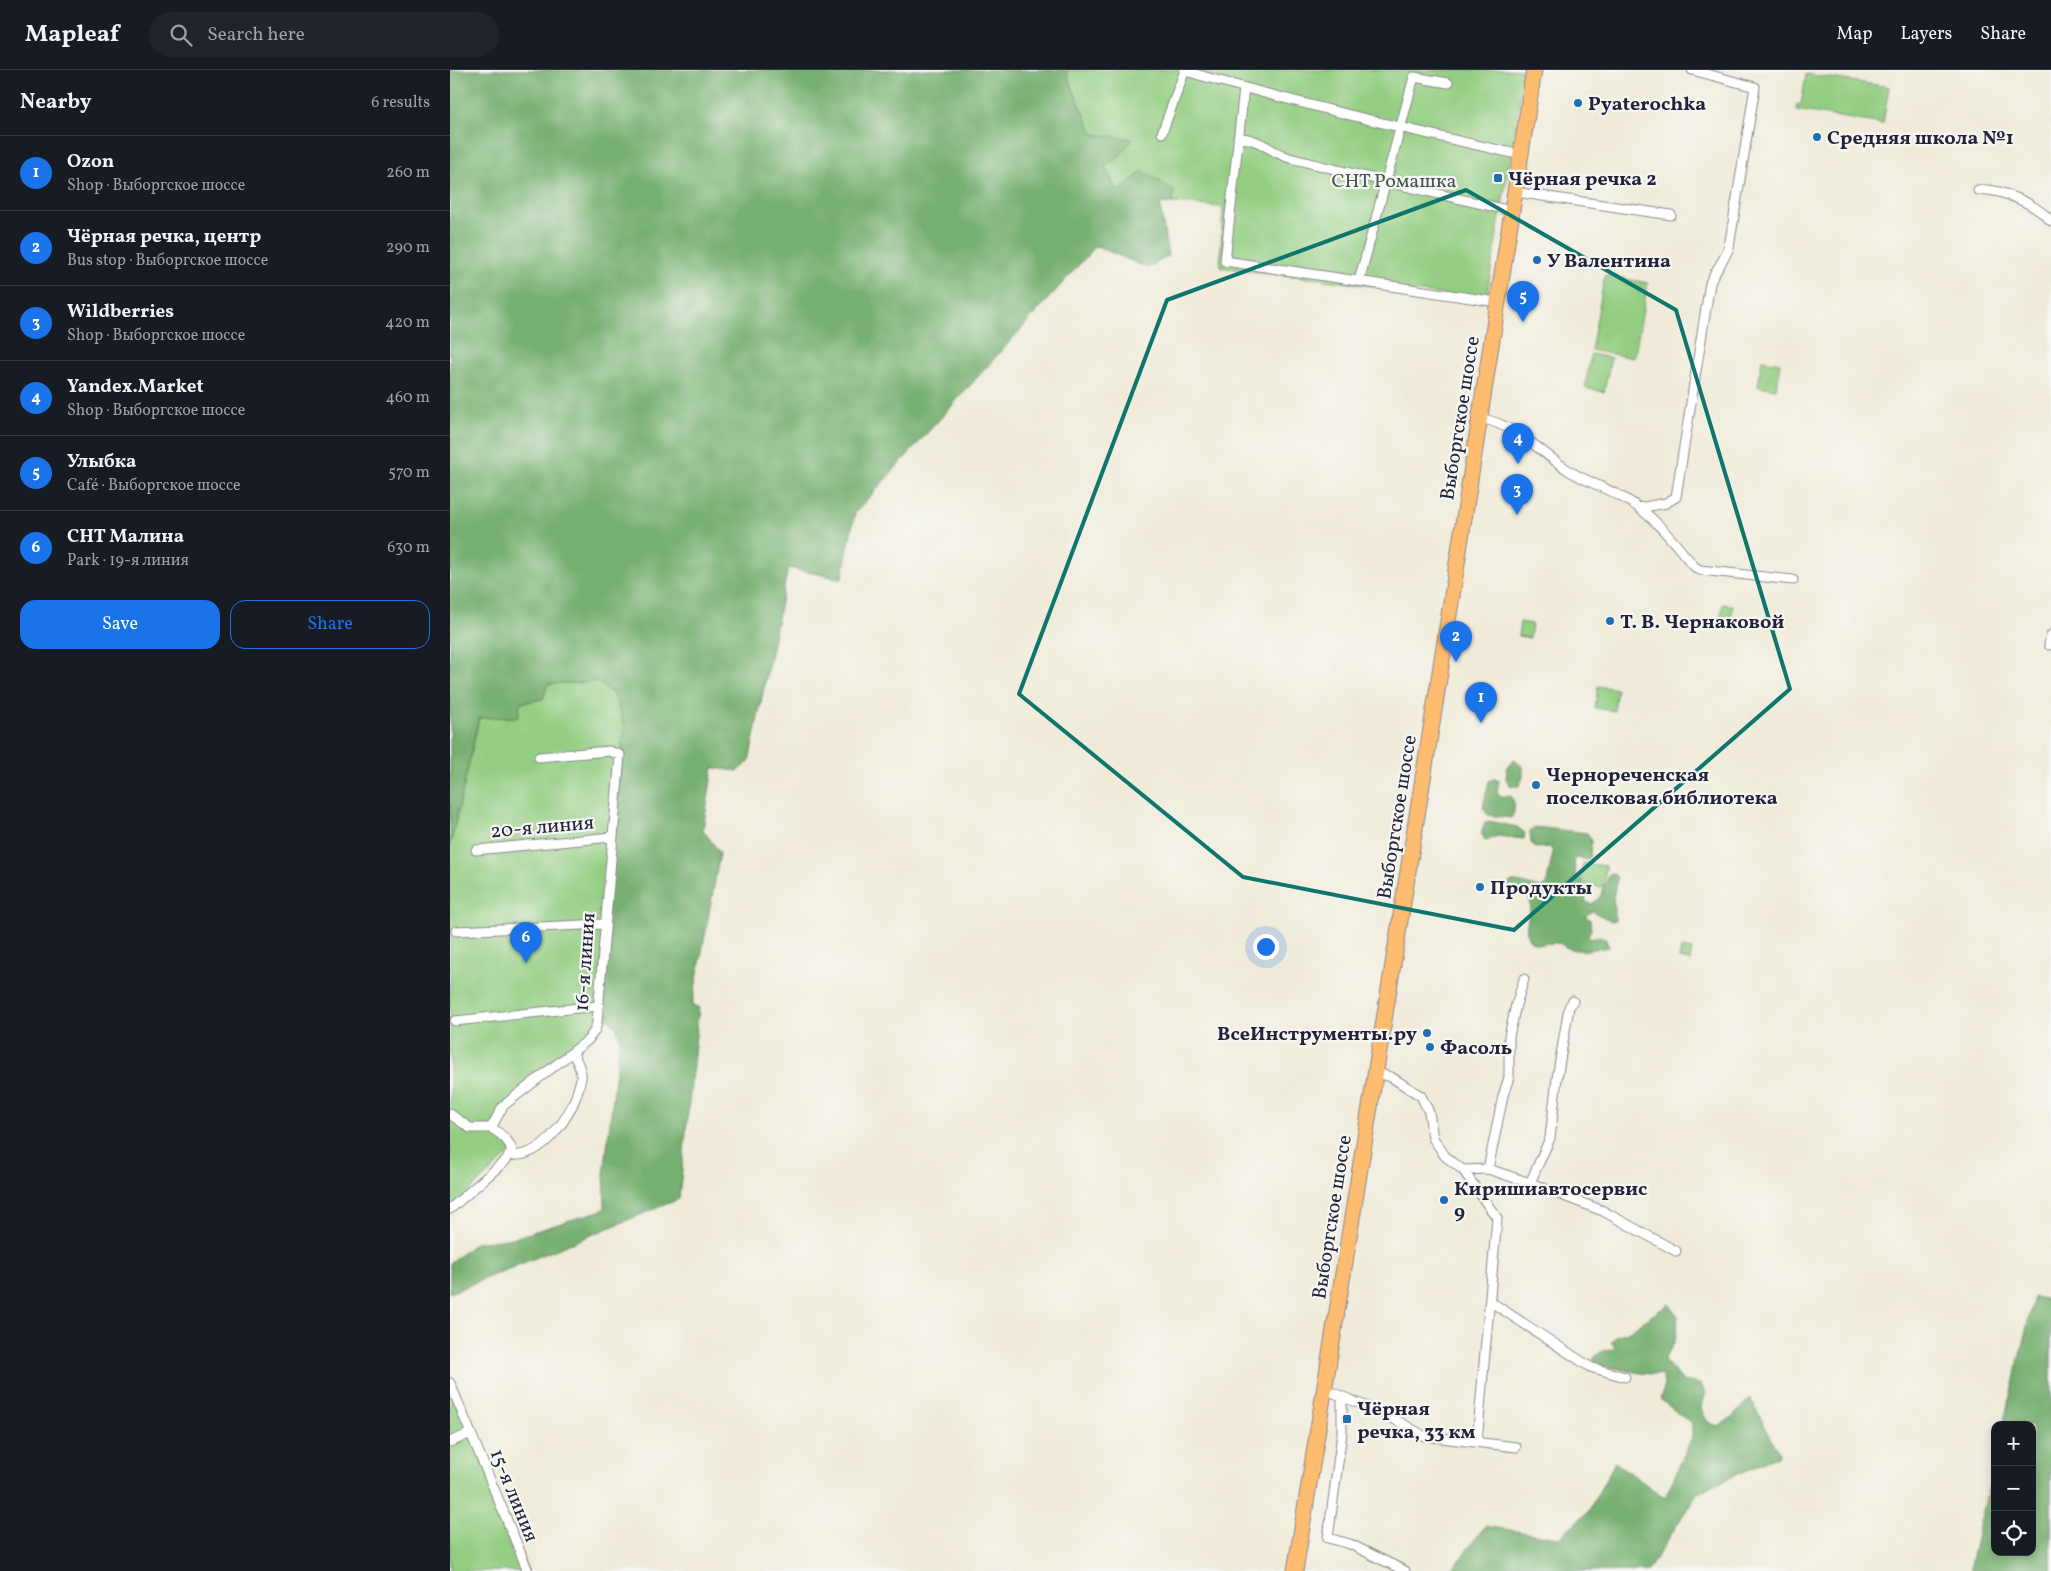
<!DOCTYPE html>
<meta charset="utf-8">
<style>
:root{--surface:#171b24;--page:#20242c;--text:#f1f3f6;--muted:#9ea1a6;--line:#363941;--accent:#1a73e8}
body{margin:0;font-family:Vollkorn,serif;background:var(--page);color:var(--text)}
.controls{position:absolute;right:15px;bottom:15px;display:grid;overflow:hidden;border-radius:10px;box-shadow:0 2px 12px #0003}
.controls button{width:45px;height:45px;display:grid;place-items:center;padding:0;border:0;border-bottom:1px solid var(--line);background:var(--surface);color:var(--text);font:25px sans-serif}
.you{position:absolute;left:815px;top:876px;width:18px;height:18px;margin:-12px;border:4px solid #fff;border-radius:50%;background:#1a73e8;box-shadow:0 0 0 8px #1a73e833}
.badge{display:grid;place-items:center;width:32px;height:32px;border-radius:50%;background:var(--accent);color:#fff;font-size:16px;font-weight:700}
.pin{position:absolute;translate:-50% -41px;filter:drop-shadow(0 1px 2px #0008)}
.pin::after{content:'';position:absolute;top:26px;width:18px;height:15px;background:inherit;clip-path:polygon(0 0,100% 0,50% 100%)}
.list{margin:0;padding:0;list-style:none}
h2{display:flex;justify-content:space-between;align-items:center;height:65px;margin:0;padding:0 20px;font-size:21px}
h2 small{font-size:16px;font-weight:400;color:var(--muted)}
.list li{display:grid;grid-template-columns:32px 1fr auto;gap:15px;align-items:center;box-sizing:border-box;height:75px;padding:0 20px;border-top:1px solid var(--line)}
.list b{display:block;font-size:19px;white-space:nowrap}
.list p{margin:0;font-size:16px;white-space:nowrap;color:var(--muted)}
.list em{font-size:16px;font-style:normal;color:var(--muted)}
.actions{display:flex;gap:10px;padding:15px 20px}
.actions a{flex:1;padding:11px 0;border:1px solid var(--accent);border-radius:15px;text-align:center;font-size:18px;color:var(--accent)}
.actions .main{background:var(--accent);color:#fff}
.icon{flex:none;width:28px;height:28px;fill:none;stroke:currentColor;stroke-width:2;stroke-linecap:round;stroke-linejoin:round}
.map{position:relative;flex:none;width:1601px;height:1501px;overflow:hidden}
header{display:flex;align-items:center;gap:30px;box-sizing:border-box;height:70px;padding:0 25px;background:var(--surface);border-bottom:1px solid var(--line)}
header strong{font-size:24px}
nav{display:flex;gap:28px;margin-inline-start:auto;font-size:18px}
.search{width:350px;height:45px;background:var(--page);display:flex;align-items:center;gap:12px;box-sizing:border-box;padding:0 18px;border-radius:28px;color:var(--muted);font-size:19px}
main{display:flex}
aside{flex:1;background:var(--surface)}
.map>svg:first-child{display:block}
.green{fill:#93cd81;stroke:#5a785e}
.forest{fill:#76b06f;stroke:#4c6955}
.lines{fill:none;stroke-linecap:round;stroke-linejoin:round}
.minor-casing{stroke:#89868a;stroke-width:11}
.primary-casing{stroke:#89868a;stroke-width:17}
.minor{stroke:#fff;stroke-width:9}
.primary{stroke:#fdbc70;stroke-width:15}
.marked{fill:none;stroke:#0f766e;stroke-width:4;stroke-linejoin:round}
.poi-dot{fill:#1f6fb2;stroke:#f6f6f2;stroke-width:2}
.labels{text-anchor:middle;stroke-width:4.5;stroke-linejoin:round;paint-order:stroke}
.poi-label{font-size:20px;font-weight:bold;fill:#22223b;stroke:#f6f6f2;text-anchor:start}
.park-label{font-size:20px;fill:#445550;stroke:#f6f6f2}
.street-label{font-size:20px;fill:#22223b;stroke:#f6f6f2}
</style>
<header>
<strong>Mapleaf</strong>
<div class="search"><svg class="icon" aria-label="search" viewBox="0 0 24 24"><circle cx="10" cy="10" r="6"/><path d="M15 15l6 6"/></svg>Search here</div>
<nav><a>Map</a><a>Layers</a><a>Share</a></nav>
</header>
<main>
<aside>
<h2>Nearby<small>6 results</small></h2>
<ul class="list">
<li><span class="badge">1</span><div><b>Ozon</b><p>Shop · Выборгское шоссе</p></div><em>260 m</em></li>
<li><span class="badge">2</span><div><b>Чёрная речка, центр</b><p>Bus stop · Выборгское шоссе</p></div><em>290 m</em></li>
<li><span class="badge">3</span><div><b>Wildberries</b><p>Shop · Выборгское шоссе</p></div><em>420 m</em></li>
<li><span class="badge">4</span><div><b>Yandex.Market</b><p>Shop · Выборгское шоссе</p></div><em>460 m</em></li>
<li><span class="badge">5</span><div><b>Улыбка</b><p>Café · Выборгское шоссе</p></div><em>570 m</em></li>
<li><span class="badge">6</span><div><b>СНТ Малина</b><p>Park · 19-я линия</p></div><em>630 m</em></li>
</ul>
<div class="actions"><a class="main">Save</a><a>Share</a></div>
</aside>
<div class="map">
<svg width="1601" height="1501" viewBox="0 0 1601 1501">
<rect width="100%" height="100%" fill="#f6f6f2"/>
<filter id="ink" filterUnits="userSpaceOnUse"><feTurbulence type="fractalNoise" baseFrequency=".02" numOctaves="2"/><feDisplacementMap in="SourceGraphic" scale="10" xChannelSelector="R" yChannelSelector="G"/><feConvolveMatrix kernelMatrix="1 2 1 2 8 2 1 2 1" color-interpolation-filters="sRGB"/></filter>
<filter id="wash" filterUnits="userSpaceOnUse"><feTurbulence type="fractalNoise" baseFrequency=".0096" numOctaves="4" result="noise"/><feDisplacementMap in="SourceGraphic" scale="20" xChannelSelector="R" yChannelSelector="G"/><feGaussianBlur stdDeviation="1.12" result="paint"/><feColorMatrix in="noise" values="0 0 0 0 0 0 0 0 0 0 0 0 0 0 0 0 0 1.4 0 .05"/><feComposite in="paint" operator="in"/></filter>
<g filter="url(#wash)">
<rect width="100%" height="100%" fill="#f0ebd9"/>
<g class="green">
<path d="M618,0H1075L1036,230L770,197L773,137L723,133L724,121L693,101L671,119L666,120L655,96L668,88L643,64L617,5Z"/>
<path d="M1356,4L1439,17L1433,54L1346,40L1347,34L1351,35Z"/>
<path d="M1155,205L1198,213L1184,288L1141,280Z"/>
<path d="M1141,284L1161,288L1154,322L1135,318Z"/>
<path d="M1312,290L1330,293L1326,319L1308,316Z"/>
<path d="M1273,534L1283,535L1280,558L1269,556Z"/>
<path d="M1070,552L1082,554L1080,568L1068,566Z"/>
<path d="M147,612L164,625L175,657L170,688L145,960L53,1036L47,1062L62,1081L0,1139V777L29,648L68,647L69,633L93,629L98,614Z"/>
<path d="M1148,616L1167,619L1164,641L1145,638Z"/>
<path d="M1133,793L1156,796L1153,817L1130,814Z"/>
<path d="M1231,878L1242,880L1240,891L1229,889Z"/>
<path d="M0,1313L78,1501H0Z"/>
</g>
<g class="forest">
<path d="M0,0H618L617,5L643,64L683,69L668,88L655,96L665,120L672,119L693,101L724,121L723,133L710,134L718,186L698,198L646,176L405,443L392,509L338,498L299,692L287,701L263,698L253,760L270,783L242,936L249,937L229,1129L0,1223V1193L25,1173L64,1168L155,1139L154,1103L170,968L166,956L148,941L170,688L175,657L164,625L147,612L98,614L93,629L70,633L68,647L29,648L0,777Z"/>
<path d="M1064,690L1073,697V707L1069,716H1061L1056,709L1057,697Z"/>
<path d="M1046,708L1049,710L1047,723L1049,726H1061C1066,732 1065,743 1061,748L1038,745L1033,737L1039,711Z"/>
<path d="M1039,751L1067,757L1075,763L1074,769L1047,766L1039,770H1035L1031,763L1035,753Z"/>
<path d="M1086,757L1137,763L1141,770L1140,787L1137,790L1126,788L1124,791L1126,807L1132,810L1136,832L1142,834L1150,827L1159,804L1163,803L1167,808L1163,828L1165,839V850L1161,851L1142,841L1135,846L1140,849L1141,861L1138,864L1140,868L1149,866L1155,868L1159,877C1146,879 1132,882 1120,879C1114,877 1112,873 1106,873C1097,872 1087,878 1080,870C1066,854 1101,824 1059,818L1057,816L1060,812C1071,811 1082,817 1093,818L1097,812L1103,782L1100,777L1087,778L1081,773L1080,761Z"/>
<path d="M1584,1227L1601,1230V1501H1521V1490L1545,1391V1482H1582V1355H1553Z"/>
<path d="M1219,1234L1228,1246L1225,1271L1214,1290L1233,1311L1250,1314L1256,1323L1251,1338L1257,1351L1268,1357L1282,1347L1300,1328L1330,1385L1247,1423L1198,1501H1001L1035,1456L1108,1468L1138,1442L1165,1392L1215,1428L1242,1367V1353L1230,1345L1210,1329L1214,1318L1213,1305L1190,1303L1148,1295L1143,1288L1152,1281L1163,1280L1165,1277L1161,1272L1166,1266L1176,1263Z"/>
</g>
</g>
<g filter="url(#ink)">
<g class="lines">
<defs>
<g id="minor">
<path d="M735,1C846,33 958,60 1071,85"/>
<path d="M794,18L775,191L1047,232"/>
<path d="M712,63L735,0"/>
<path d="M788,68C811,68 819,82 840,88C914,107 988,124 1062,141"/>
<path d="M1528,120C1550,118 1586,134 1601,151"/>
<path d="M1065,122L1221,145"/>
<path d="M909,211L964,7L998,13"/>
<path d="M1030,348C1070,357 1086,379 1118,400C1141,415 1168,421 1189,438C1211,454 1227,477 1245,497L1250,500L1343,510"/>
<path d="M1189,438L1216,433L1226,427L1260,213C1265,200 1275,190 1279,177L1305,17L1242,0"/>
<path d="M1599,575L1601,565"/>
<path d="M26,780L162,767"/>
<path d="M6,861L154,854"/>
<path d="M5,951L148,936"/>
<path d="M924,1002L941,1007L971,1026L979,1042L983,1068L995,1086L1013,1100L1038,1099L1080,1113L1153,1141L1226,1181"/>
<path d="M0,1044L20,1058H41"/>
<path d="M60,1085C93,1089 123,1044 129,1016C130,1012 132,1007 131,1004C131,997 125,989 123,982"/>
<path d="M1038,1099L1053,1026L1059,1007V966L1066,935L1074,909"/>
<path d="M1013,1100L1047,1148L1027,1372"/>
<path d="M1080,1113L1100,1068L1107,1008L1119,937L1123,931"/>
<path d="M0,1139L56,1090L62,1081C60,1071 50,1063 41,1058L53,1036L138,970L145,960L147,953L170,685L159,681L89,687"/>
<path d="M1041,1232L1140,1297L1175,1307"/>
<path d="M0,1313L78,1501"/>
<path d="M874,1319L937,1345L974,1366L1066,1377"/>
<path d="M892,1327V1363L878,1468L900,1474L955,1501"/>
<path d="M0,1372L21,1363"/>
</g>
<path id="primary" d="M845,1501L986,628L1084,0"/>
</defs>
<use href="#minor" class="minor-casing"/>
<use href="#primary" class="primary-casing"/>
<use href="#minor" class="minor"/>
<use href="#primary" class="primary"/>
</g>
</g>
<path class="marked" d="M1016,120L1226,240L1340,619L1064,860L793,807L569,624L717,230Z"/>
<g class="poi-dot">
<circle cx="1128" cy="33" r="5"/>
<circle cx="1367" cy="67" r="5"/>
<rect x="1043" y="103" width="10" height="10" rx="2.5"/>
<circle cx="1087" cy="190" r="5"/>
<circle cx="1160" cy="551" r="5"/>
<circle cx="1086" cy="715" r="5"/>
<circle cx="1030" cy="817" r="5"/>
<circle cx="977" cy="963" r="5"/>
<circle cx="980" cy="977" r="5"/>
<circle cx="994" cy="1130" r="5"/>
<rect x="892" y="1344" width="10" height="10" rx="2.5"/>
</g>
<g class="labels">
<g class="poi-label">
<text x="1138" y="40">Pyaterochka</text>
<text x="1377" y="74">Средняя школа №1</text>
<text x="1058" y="115">Чёрная речка 2</text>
<text x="1097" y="197">У Валентина</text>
<text x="1170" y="558">Т. В. Чернаковой</text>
<text x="1096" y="711">Чернореченская<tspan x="1096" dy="23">поселковая библиотека</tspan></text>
<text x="1040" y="824">Продукты</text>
<text x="967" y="970" text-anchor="end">ВсеИнструменты.ру</text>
<text x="990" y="984">Фасоль</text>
<text x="1004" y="1125">Киришиавтосервис<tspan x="1004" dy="23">9</tspan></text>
<text x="907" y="1345">Чёрная<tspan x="907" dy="23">речка, 33 км</tspan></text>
</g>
<g class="park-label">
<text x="944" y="117">СНТ Ромашка</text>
</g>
<g class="street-label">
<text transform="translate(1009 348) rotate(-81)" y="7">Выборгское шоссе</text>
<text transform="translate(946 747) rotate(-81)" y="7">Выборгское шоссе</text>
<text transform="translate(92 756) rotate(-5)" y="7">20-я линия</text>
<text transform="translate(134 892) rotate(-86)" y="7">16-я линия</text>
<text transform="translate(881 1147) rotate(-81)" y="7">Выборгское шоссе</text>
<text transform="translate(65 1425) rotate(68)" y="7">15-я линия</text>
</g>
</g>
</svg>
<div class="controls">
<button>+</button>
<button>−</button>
<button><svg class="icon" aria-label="locate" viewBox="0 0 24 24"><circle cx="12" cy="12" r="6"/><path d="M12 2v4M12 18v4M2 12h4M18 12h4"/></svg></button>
</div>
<div class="you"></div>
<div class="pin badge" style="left:1031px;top:653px">1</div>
<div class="pin badge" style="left:1006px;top:592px">2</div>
<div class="pin badge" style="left:1067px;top:445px">3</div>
<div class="pin badge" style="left:1068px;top:394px">4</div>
<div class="pin badge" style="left:1073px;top:252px">5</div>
<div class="pin badge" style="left:76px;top:893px">6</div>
</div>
</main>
